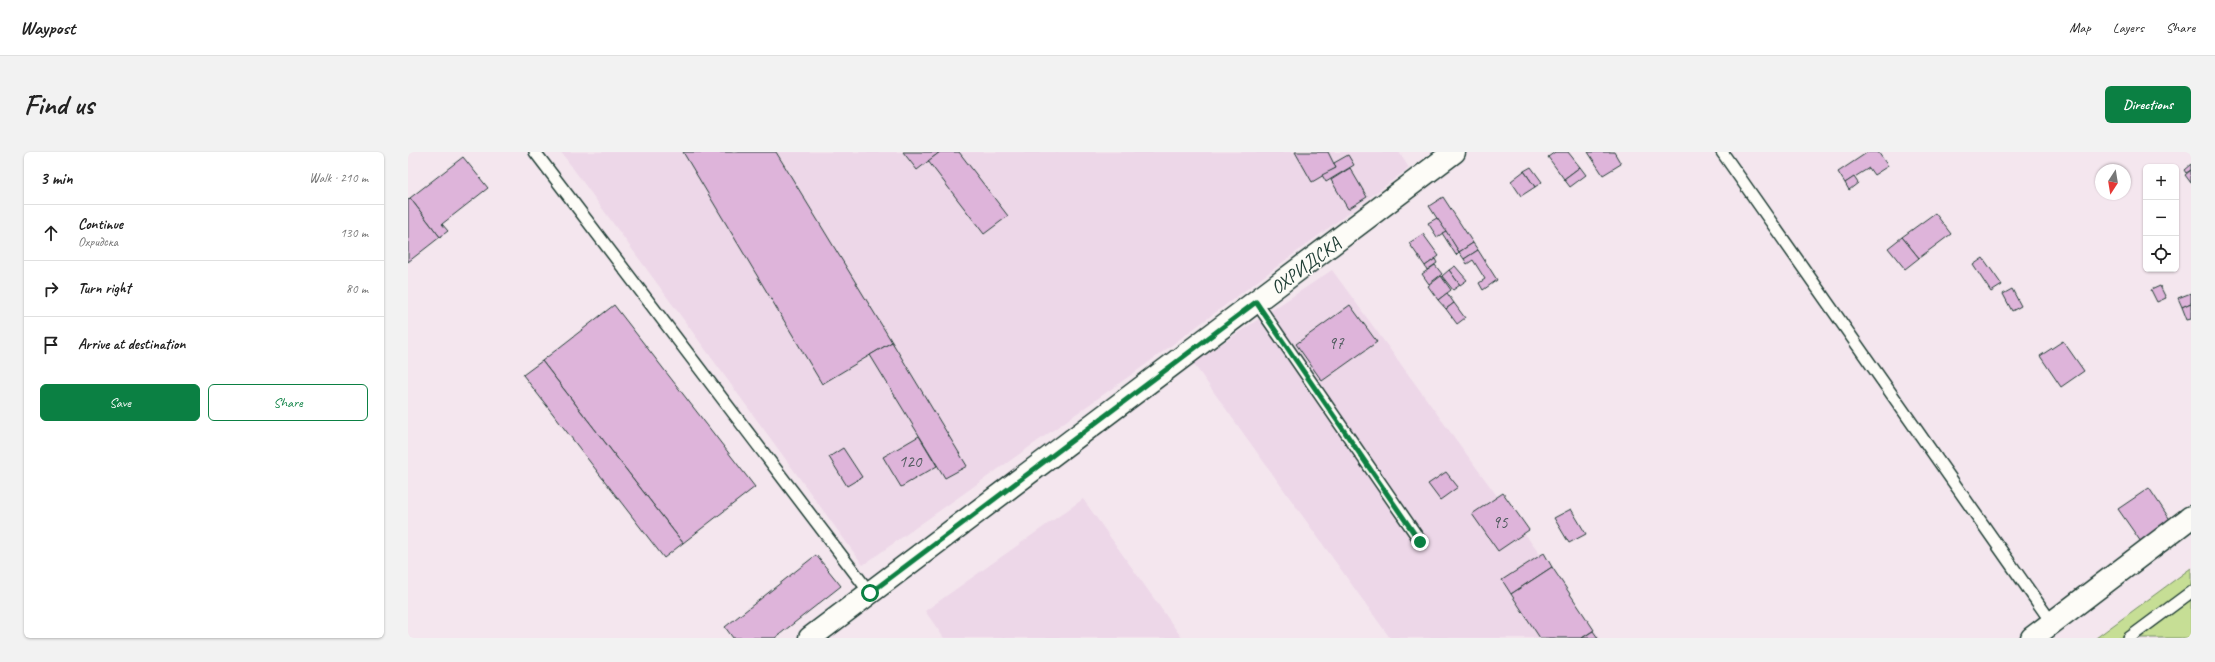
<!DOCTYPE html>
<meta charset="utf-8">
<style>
:root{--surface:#fff;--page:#f2f2f2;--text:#222;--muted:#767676;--line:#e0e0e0;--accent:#0b8043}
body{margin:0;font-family:Caveat,sans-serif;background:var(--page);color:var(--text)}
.controls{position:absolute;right:12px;top:12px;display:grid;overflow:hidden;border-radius:6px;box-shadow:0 1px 3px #0004}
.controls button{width:36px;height:36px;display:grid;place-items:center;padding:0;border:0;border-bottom:1px solid var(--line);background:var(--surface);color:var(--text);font:20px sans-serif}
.compass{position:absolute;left:1687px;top:12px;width:36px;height:36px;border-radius:50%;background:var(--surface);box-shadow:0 1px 3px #0004;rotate:192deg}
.stop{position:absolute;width:12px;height:12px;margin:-9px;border:3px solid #0b8043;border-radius:50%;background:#fff}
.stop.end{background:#0b8043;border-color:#fff;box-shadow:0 1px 4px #0008}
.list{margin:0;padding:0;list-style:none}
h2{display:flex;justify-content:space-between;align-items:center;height:52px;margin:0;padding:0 16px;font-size:17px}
h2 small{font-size:13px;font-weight:400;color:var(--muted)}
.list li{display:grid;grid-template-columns:26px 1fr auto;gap:12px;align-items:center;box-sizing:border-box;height:56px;padding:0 16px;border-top:1px solid var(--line)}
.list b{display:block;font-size:15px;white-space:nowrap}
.list p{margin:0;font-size:13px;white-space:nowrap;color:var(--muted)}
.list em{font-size:13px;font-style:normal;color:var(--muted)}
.actions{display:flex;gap:8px;padding:12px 16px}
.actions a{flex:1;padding:9px 0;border:1px solid var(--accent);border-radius:6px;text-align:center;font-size:14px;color:var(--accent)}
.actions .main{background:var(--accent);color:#fff}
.icon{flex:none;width:22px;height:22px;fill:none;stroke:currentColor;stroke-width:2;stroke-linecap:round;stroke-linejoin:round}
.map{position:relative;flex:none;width:1783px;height:486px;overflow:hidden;border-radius:6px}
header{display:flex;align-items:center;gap:24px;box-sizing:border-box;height:56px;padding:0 20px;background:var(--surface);border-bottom:1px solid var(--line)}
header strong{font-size:19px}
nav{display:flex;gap:22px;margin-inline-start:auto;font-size:14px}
.intro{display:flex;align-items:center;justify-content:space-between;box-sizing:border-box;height:96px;padding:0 24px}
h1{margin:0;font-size:28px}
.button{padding:10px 18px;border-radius:6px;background:var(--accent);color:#fff;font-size:14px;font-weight:700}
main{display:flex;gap:24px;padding:0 24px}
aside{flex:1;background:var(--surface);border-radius:6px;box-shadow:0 1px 3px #0004}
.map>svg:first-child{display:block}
.built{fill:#edd7e8}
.green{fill:#c6de95;stroke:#728e64}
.building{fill:#deb4da;stroke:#1f3d34}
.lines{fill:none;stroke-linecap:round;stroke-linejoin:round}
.service-casing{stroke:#1f3d34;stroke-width:14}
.minor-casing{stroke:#1f3d34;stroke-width:25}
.service{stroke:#fdfcf7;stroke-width:11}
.minor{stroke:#fdfcf7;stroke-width:22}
.route{stroke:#0b8043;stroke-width:5}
.labels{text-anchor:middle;stroke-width:3;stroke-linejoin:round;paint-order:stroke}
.number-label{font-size:17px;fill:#4f5b5e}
.street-label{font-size:19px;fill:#1f3d34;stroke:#fdfcf7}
</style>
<header>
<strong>Waypost</strong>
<nav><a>Map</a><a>Layers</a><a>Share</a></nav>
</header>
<div class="intro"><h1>Find us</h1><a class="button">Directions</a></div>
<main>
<aside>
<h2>3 min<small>Walk · 210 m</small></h2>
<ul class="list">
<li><svg class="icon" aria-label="ahead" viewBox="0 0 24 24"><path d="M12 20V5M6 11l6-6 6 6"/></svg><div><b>Continue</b><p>Охридска</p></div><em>130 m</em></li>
<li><svg class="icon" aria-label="right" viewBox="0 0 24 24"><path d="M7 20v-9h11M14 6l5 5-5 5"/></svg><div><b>Turn right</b></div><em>80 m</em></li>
<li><svg class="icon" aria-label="arrive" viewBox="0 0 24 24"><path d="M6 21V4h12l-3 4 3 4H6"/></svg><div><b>Arrive at destination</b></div></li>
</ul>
<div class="actions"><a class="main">Save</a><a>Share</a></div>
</aside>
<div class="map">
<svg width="1783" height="486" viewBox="0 0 1783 486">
<rect width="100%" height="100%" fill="#f4e6ee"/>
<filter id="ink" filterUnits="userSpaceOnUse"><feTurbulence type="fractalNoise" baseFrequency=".025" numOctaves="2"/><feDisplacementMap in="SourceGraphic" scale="8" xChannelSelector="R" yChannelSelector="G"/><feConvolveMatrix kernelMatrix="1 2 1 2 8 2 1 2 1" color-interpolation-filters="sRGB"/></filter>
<g filter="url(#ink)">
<g class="built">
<path d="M153,0H991L1001,16L737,213L455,413Z"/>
<path d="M924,118L1146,422L1192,486H982L785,211Z"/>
<path d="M675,347L774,486H536L517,459Z"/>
</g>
<path class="green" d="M1783,416V486H1688Z"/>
<g class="building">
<path d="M275,0H368L484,190L414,232Z"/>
<path d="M495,0H532L509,18Z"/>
<path d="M532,0H551L600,64L576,82L520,9Z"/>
<path d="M887,0H920L928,16L904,30Z"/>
<path d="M1147,0H1160L1172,15L1156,27L1140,5Z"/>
<path d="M1180,0H1206L1213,12L1195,23Z"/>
<path d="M1460,0H1470L1480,14L1466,23L1461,16L1437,31L1430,20Z"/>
<path d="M940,3L946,13L918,30L914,23L928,16L926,11Z"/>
<path d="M55,5L80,36L34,72L40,79L32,85L2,46Z"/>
<path d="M1783,12V18L1778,21L1776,18Z"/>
<path d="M1123,15L1134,30L1127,35L1116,19Z"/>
<path d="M1172,15L1178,23L1162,35L1156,27Z"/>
<path d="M942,16L959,45L940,57L923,28Z"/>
<path d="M1783,18V31L1777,23Z"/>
<path d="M1116,19L1127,35L1113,44L1103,29Z"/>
<path d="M1446,25L1450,31L1441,38L1437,31Z"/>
<path d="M1035,45L1065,91L1051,100L1021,54Z"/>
<path d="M2,46L32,85L0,110V48Z"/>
<path d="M1527,61L1543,82L1511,106L1494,85Z"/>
<path d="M1029,66L1038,79L1029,85L1020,71Z"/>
<path d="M1038,79L1051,100L1048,103L1034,81Z"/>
<path d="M1015,82L1031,104L1017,114L1001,91Z"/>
<path d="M1494,85L1511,106L1497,117L1480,96Z"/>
<path d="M1065,91L1070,98L1056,107L1051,100Z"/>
<path d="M1070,98L1089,128L1075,138L1071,131L1077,127L1065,108L1059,112L1056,107Z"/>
<path d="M1575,106L1594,133L1583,140L1565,113Z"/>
<path d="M1027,107L1029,111L1019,118L1017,114Z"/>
<path d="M1027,113L1034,122L1021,132L1014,122Z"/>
<path d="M1047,114L1059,128L1052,133L1041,118Z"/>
<path d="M1041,118L1052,133L1045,138L1034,124Z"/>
<path d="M1033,124L1043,138L1030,148L1020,134Z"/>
<path d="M1752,134L1758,146L1749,150L1743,138Z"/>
<path d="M1604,137L1613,154L1604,159L1595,142Z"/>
<path d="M1039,141L1046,151L1038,157L1030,148Z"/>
<path d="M1783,141V151L1774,155L1770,146Z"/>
<path d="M1046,151L1057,166L1049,172L1038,157Z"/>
<path d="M1783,151V167L1779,168L1774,155Z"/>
<path d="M206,153L347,335L275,391L134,209Z"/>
<path d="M942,153L969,190L914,229L888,192Z"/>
<path d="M1655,189L1676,219L1653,235L1632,204Z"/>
<path d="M484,190L559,314L537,326L462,203Z"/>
<path d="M134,209L275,391L256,406L115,223Z"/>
<path d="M511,284L529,314L493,335L475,305Z"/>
<path d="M435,296L454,325L439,334L421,305Z"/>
<path d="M1038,320L1050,335L1032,348L1020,332Z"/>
<path d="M1741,336L1763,369L1733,390L1710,357Z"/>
<path d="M1095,341L1121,378L1090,399L1064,362Z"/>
<path d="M1163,357L1178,382L1161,391L1146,366Z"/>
<path d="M1136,401L1144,415L1103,442L1094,428Z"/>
<path d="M408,403L433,434L367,486H325L317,475Z"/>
<path d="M1144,415L1186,478L1174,486H1132L1103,442Z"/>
<path d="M1185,479L1190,486H1174Z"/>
</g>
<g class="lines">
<defs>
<g id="service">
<path d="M127,0L462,441"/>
<path d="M1314,0L1644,471"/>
<path d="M848,150L1013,390"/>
<path d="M1721,486L1783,440"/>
</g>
<g id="minor">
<path d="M402,486L1046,0"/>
<path d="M1624,486L1783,365"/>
</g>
</defs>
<use href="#service" class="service-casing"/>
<use href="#minor" class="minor-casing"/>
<use href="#service" class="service"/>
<use href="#minor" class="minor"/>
</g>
</g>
<g class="lines" filter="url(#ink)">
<path class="route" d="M462,441L848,150L1012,390"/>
</g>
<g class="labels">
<g class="number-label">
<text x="928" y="197">97</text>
<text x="502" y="315">120</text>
<text x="1092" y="376">95</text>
</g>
<g class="street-label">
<text transform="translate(897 113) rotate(-37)" y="7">ОХРИДСКА</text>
</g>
</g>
</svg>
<div class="controls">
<button>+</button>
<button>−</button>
<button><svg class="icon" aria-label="locate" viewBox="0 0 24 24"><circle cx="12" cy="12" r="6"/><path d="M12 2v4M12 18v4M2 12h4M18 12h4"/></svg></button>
</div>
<svg class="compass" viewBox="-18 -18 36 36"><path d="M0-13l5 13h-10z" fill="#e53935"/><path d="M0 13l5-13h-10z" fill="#767676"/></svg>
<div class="stop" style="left:462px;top:441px"></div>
<div class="stop end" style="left:1012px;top:390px"></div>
</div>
</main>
